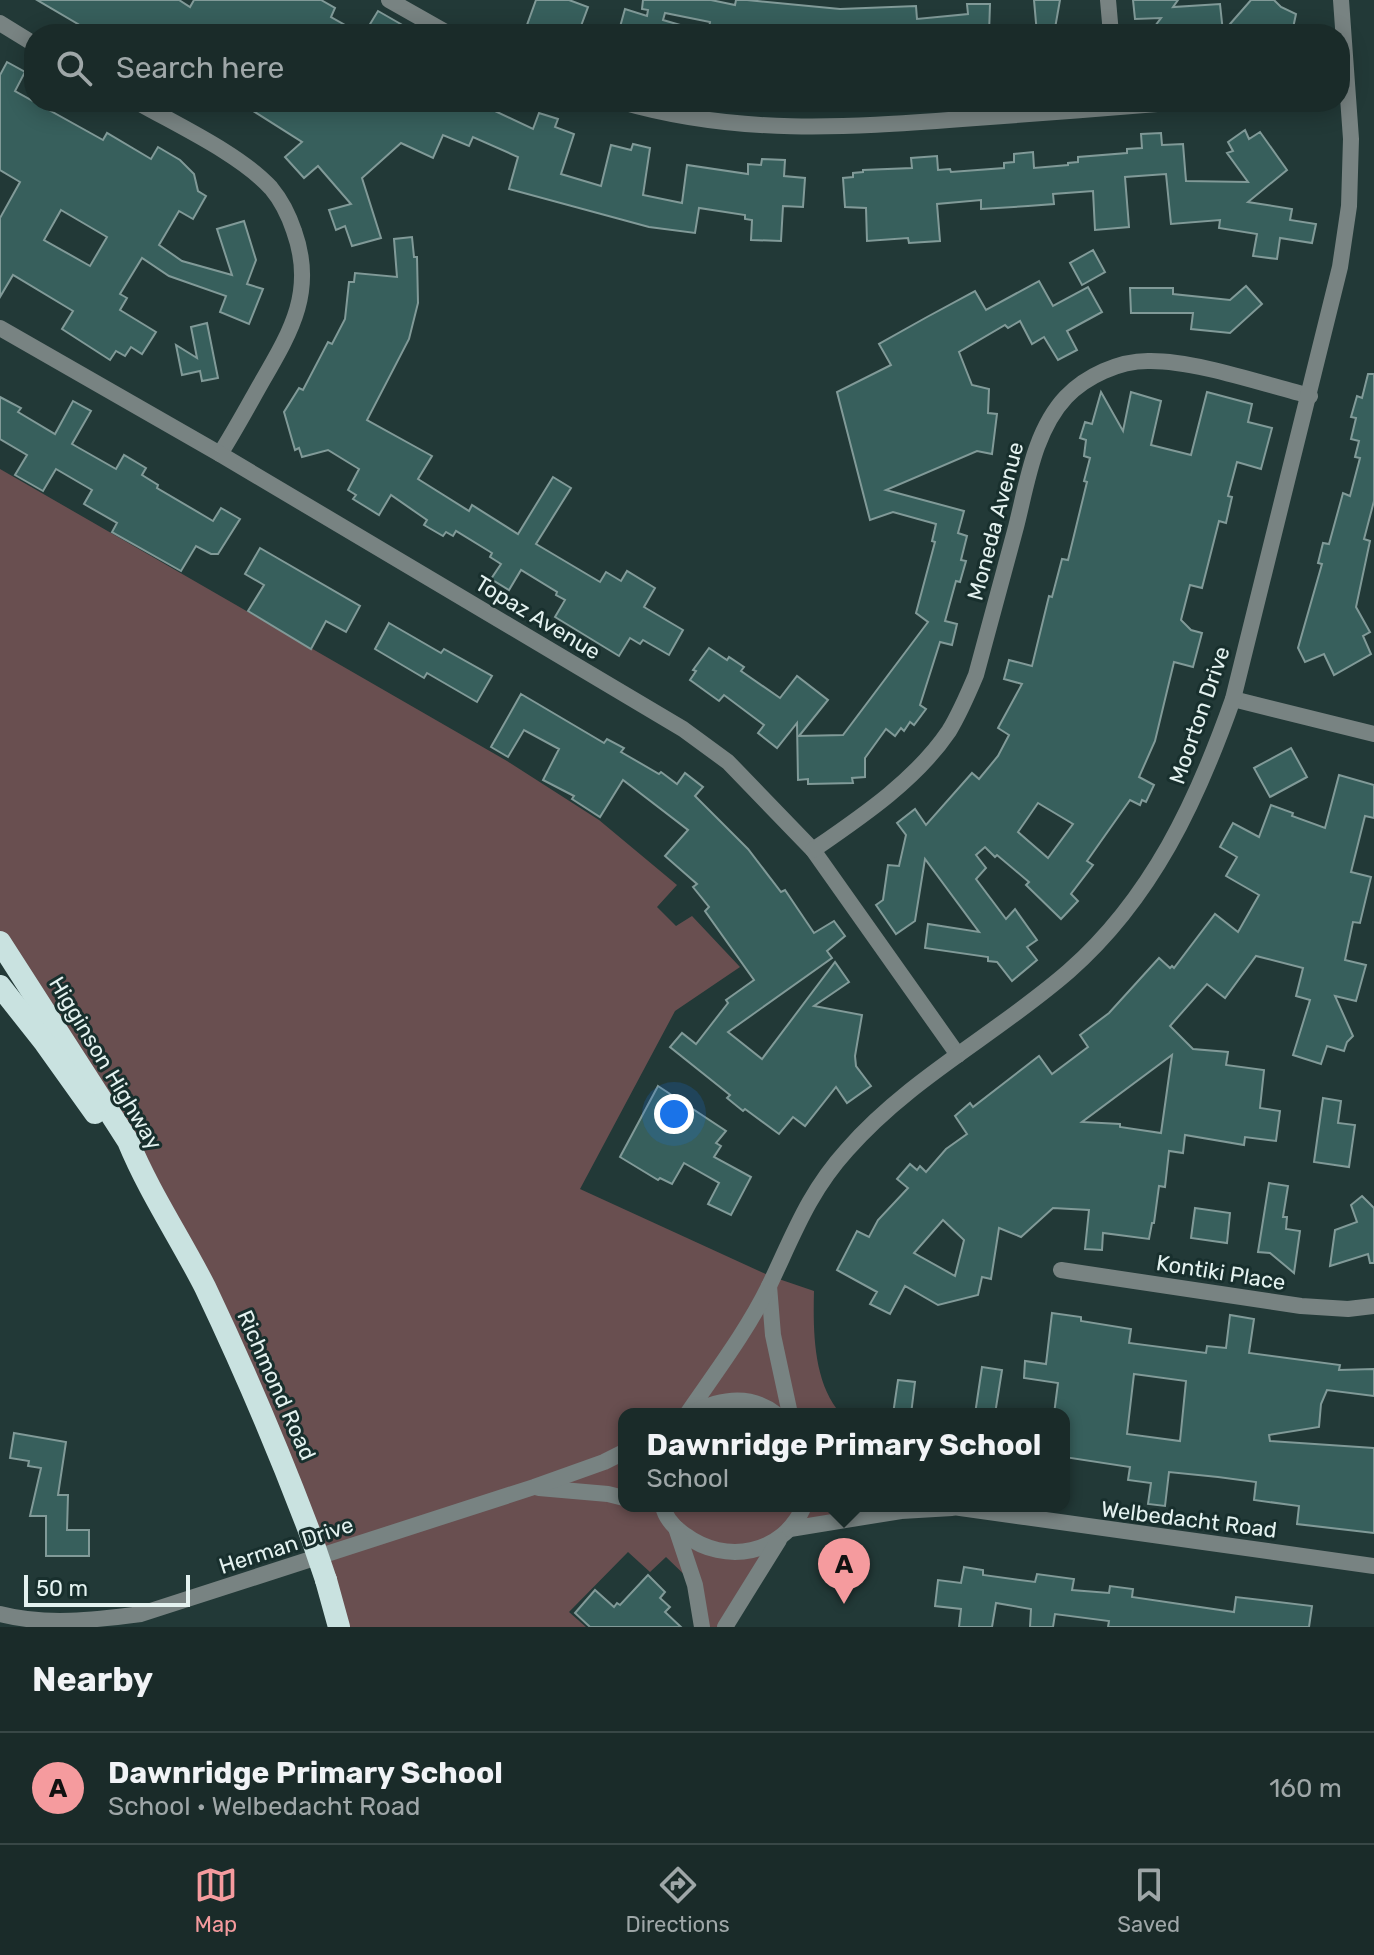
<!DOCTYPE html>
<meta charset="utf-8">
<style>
:root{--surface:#1a2b29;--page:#233331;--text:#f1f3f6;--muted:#9fa7a8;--line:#384746;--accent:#f59b9e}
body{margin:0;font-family:Rubik,sans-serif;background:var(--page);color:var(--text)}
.scale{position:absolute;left:24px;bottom:20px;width:166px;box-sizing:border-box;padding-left:8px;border:4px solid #e4f2f0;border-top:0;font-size:22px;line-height:28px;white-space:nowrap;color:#e4f2f0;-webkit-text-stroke:6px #182f2d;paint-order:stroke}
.you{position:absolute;left:674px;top:1114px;width:28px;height:28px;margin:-20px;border:6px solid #fff;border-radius:50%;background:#1a73e8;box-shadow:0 0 0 12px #1a73e833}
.badge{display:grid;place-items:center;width:52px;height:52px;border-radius:50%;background:var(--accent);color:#111;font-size:26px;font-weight:700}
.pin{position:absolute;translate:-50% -66px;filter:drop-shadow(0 2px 4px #0008)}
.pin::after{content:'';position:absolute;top:42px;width:28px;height:24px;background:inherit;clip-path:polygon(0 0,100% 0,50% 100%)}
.popup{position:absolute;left:618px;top:1408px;width:452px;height:104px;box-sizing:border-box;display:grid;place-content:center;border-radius:16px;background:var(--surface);filter:drop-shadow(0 2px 6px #0005);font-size:26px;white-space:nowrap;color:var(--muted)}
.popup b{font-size:30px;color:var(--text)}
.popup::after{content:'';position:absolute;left:50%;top:100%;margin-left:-16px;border:16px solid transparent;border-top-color:var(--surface)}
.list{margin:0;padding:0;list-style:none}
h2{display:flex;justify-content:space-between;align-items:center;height:104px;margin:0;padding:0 32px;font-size:34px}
h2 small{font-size:26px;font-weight:400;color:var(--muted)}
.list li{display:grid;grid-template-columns:52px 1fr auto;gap:24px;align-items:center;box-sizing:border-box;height:112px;padding:0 32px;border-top:2px solid var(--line)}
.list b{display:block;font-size:30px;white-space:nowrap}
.list p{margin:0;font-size:26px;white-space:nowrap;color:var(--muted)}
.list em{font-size:26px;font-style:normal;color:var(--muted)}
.icon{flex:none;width:44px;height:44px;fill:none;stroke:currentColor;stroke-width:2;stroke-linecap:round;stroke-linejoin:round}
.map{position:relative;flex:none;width:1374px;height:1627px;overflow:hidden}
.search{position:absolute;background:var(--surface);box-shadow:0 4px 20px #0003;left:24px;right:24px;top:24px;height:88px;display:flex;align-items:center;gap:20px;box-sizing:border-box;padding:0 28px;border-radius:32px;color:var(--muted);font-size:30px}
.sheet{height:216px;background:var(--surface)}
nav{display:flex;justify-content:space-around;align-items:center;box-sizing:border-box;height:112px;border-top:2px solid var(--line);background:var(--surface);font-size:22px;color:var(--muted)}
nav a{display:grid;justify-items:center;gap:4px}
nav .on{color:var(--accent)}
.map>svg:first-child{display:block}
.green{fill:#694f50}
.building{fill:#375f5c;stroke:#819a98;stroke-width:2;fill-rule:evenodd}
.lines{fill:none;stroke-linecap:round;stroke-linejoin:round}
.minor{stroke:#788382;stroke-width:16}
.tertiary{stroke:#788382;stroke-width:16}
.trunk{stroke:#c9e2e0;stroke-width:22}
.trunk-bridge{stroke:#c9e2e0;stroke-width:22}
.labels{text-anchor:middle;stroke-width:6;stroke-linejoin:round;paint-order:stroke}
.street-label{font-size:22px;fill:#e4f2f0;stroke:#182f2d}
</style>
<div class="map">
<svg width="1374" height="1627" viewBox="0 0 1374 1627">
<rect width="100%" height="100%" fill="#223937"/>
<path class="green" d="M0,469L507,761L599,820L677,885L657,907L676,926L692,916L740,967L675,1011L580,1189L770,1276L814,1291C813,1330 813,1383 841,1414H624V1506H906L790,1530L726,1627H702L694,1584L666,1557L650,1572L628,1552L569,1612L586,1627H341L200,1272L0,939Z"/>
<g class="building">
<path d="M37,0H179L190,7L194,0H321L335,8L331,17L361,34H95Z"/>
<path d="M536,0H569L588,7L578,34H552L527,25Z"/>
<path d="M643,0H711L735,5L736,0H747L840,9L916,6L917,19L968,14L967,4H990L989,34H895V31L805,30H797L796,34H708L710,22L665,13L663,20L694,29L693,34H618L625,9L647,16L648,10L642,9Z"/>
<path d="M1034,0H1060L1054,34H1037Z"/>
<path d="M1133,0H1178L1173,7L1220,4L1223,32L1251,0H1274L1281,7L1296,14L1293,28L1284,33L1149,34L1161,18L1135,19Z"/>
<path d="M378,11L418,34H364Z"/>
<path d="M7,62L25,72L15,91L103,140L107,133L151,159L158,147L180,160L194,174L198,191L206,196L193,219L179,211L159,245L182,261L232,275L217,229L244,221L256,260L247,284L263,289L249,324L220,312L226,296L169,276L142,258L120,294L127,298L120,310L156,332L142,354L131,347L125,356L116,351L110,360L62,329L73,311L13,275L0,297V218L20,182L0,170V75ZM61,210L107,237L90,266L44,240Z"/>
<path d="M239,102H476L533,129L539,113L558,119L555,127L574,134L561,174L601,186L611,145L631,150L633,144L650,148L643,195L682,203L687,165L748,174V164L761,165L762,159L785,160L784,176L805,178L803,207L783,206L781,241L751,240L752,220L745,219V215L699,208L695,233L649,227L509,189L518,157L473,137L469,146L443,135L433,158L401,143L362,178L381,238L352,246L345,226L336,230L329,210L351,204L318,166L304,178L285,157L302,142Z"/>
<path d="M1245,130L1249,139L1260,132L1287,170L1248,202L1292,209L1290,220L1316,224L1312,243L1280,238L1277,259L1253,256L1257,234L1219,228L1220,220L1171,224L1166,174L1125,177L1129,227L1095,230L1093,191L1053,194L1054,204L1028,206L981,209V200L937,204L940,241L909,243L908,238L867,241L866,208L845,207L843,178L853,177V173L863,172V170L912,168L911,158L937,156L938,170L950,169L951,172L1004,168V163L1014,162V154L1033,152L1034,168L1068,165V163L1078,162V157L1127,153V149L1142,148L1141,134L1161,133L1162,145L1183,144L1186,181L1248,182L1227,153L1233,151L1228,142Z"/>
<path d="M412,237L414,257H417L418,303L409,339L367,420L432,456L418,479L469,511L472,505L518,534L553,477L571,488L536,544L600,582L606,572L621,581L627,571L655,588L644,607L683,630L669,655L643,640L640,644L630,638L619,656L555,617L565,600L556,595L557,592L521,570L509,590L491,579L501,564L490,557L492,553L456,531L453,536L446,532L443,536L424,525L427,520L391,495L379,515L353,499L356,495L348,490L359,469L328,450L302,457L299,448L295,450L284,412L299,388L303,390L328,342L332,344L345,319L349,282H354L355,273L397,277L394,239Z"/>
<path d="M1093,250L1105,272L1082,285L1070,263Z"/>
<path d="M1039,281L1053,306L1088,287L1102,312L1067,331L1077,350L1058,360L1044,337L1032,344L1020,321L1008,328L1005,325L959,352L972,385L989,389L988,413L997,414L992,454L977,451L886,490L964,511L958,533L967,536L961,560L966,561L960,582L956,581L945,621L957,624L952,645L940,642L920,705L926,709L914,725L910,722L904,731L901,728L895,736L886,729L865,758V777L852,778L853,783L808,784V779L798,780L797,723L777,748L758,733L764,725L724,695L719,701L690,680L696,671L693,670L709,648L727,660L729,657L744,667L741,671L780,698L797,676L828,700L799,736L843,735L928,622L916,613L935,542L932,541L936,524L893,512L870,520L837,392L891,365L879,344L927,317L975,291L986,310Z"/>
<path d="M1246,286L1262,304L1230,333L1191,329L1193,313H1131L1130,288H1173V294L1230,300Z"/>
<path d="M207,323L218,378L202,381L200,371L182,375L176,345L197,358L191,327Z"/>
<path d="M1368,374H1374V501L1364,539L1370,541L1356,607L1370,632L1363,636L1371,654L1334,675L1324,654L1305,662L1298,648L1322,564L1318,563L1323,543L1329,544L1343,493L1350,496L1360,458L1355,457L1359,441L1351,439L1356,418L1351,417L1357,396L1362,398Z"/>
<path d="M1101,392L1123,431L1131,392L1161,401L1151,445L1191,455L1207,392L1252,404L1248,422L1272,428L1261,469L1237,462L1228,496L1232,497L1226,523L1219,521L1202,588L1190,585L1181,620L1191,630L1202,633L1193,667L1174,662L1155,741L1139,777L1154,785L1146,802L1142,800L1140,805L1130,800L1087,861L1093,865L1071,894L1078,901L1061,919L1026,885L1029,882L997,855L995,857L985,847L976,855L986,868L976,879L1006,919L1015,909L1037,940L1027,947L1037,960L1012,981L997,962L988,961V957L925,948L928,924L979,932L925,859L915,921L896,934L876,905L883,900L888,865L899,866L906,835L897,823L915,809L926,825L972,773L979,779L998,756L1009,735L998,728L1022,684L1004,679L1009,660L1032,666L1049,596L1052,597L1062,559L1068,560L1087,482L1084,481L1090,458L1084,456L1086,440L1080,438L1085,422L1092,424ZM1038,803L1073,824L1048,858L1018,832Z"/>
<path d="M0,397L21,408L18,412L55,434L73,401L91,411L72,444L116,469L124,455L146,468L142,475L158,485L157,488L213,521L221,508L240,519L218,554H211L196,546L181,571L112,532L117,523L84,504L92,490L56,469L43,491L15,475L27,455L0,439Z"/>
<path d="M260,548L360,606L346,632L326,621L311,649L248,611L264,585L245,574Z"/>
<path d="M389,623L441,653L444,649L492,676L477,702L427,673L424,678L375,649Z"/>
<path d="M521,694L604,743L607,739L624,748L621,752L659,774L661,772L677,784L685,773L703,787L695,796L748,849L781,892L785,890L814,933L834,921L845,936L827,951L832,958L728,1032L762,1059L835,962L849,982L814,1006L862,1015L855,1056L856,1066L871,1086L847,1103L836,1087L805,1126L793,1117L779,1134L745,1109L743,1111L727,1098L730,1095L670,1047L682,1033L696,1044L728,1003L726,1000L754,980L705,911L709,907L693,887L697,884L665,856L688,830L623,780L600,817L572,799L574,796L543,780L559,749L524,730L508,757L491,747Z"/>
<path d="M1291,748L1307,777L1270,797L1254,768Z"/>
<path d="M1339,775L1374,785V818L1365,816L1351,872L1371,877L1360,923L1353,922L1345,960L1366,965L1356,1001L1335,996L1353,1036L1347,1042L1344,1051L1327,1046L1321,1064L1293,1055L1310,1000L1296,996L1303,968L1256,956L1225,998L1207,984L1170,1026L1193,1049L1228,1052L1226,1065L1264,1070L1260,1108L1280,1111L1276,1141L1245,1137L1244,1145L1185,1135L1183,1153L1169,1151L1165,1187L1159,1186L1154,1223H1152L1149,1239L1103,1233L1102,1250L1085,1249L1089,1210L1053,1208L1021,1237L999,1228L991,1279L982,1277L978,1295L938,1305L905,1286L890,1314L870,1304L877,1292L837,1270L857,1231L869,1237L878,1220L908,1188L897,1179L910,1164L917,1170L920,1166L926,1172L946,1149L967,1134L955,1116L970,1103L973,1107L1039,1056L1052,1074L1088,1047L1080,1035L1109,1013L1159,958L1170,968L1172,966L1174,968L1215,914L1238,932L1259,895L1226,876L1237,857L1220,847L1233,823L1259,837L1271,805L1293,813L1292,816L1325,828ZM1172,1055L1161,1133L1120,1127V1124L1082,1122ZM943,1220L964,1240L955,1276L914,1253Z"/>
<path d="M658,1086L726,1131L716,1143L721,1146L714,1157L751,1177L731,1215L708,1204L719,1183L684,1163L672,1184L660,1178L658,1180L620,1157Z"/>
<path d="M1323,1098L1341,1101L1338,1123L1355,1125L1349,1167L1314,1162Z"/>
<path d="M1269,1183L1288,1186L1283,1217H1287L1286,1229L1300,1231L1294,1273L1270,1253L1258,1252Z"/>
<path d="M1362,1196L1374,1208V1263H1370L1368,1254L1330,1266L1335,1230L1357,1222L1351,1205Z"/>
<path d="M1195,1208L1230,1213L1227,1243L1191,1238Z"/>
<path d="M1052,1313L1081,1317V1321L1131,1329L1129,1343L1206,1353L1207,1346L1226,1348L1230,1315L1254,1319L1249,1353L1340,1365L1339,1370L1374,1369V1396L1327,1390L1321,1404L1319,1427L1269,1435L1270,1441L1374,1448V1533L1297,1524L1299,1506L1254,1500L1256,1482L1218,1477L1169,1472L1165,1506L1148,1504L1151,1483L1128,1480L1130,1467L1064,1457V1414H1054L1058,1383L1024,1378L1025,1361L1046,1364ZM1134,1374L1186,1381L1180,1441L1127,1434Z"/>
<path d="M982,1367L1002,1370L995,1414H975Z"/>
<path d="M898,1380L915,1382L911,1414H893Z"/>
<path d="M14,1433L66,1442L58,1495H68L67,1530H89V1556H46V1516H30L41,1468L28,1466L29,1461L10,1458Z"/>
<path d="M964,1567L983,1570V1575L1035,1582L1037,1574L1074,1579L1072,1590L1109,1593L1110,1586L1133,1589L1132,1597L1234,1612L1236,1597L1312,1606L1309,1627H1108L1109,1621L1055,1614L1053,1627H1030L1031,1609L996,1603L992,1627H959L961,1609L935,1606L938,1580L961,1583Z"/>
<path d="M648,1575L665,1592L660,1598L670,1607L665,1612L681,1627H590L575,1613L595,1590L614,1607L617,1603L620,1605Z"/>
</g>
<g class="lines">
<g class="minor">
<path d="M389,0L449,34"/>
<path d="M1108,0L1111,34"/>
<path d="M0,23L34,44"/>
<path d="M137,102C177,125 240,154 271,188C281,200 289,216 294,231C316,292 290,333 260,385C247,408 234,432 220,454"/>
<path d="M622,102C736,135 846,128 962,119C1035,114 1109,108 1182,102"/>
<path d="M0,328L220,454L683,729L728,762L813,850L958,1055"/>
<path d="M1233,699L1374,734"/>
<path d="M813,850C861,817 916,780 949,731C960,713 968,694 976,675C989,626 1003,576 1016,527C1027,484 1034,431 1066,397C1086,376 1119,361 1148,361C1194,360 1263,384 1310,396"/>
<path d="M1061,1270L1301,1306L1348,1309L1374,1306"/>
</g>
<g class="tertiary">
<path d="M769,1286L773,1335L790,1414"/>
<path d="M687,1414C715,1373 747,1331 769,1286C793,1236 808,1193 847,1150C910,1078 997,1034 1069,971C1152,898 1197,801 1233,699L1340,267L1349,206L1351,139L1341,0"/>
<path d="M690,1414C717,1400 749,1393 776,1414"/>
<path d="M539,1488L608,1494L624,1498"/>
<path d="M663,1506C665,1518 675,1528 685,1535C725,1565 783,1555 804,1506"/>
<path d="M946,1506L1374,1566"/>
<path d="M676,1528L695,1585L702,1627"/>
<path d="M790,1529L901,1511L952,1508"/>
<path d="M0,1614C46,1626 95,1620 141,1614L534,1487L604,1462L624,1452"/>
<path d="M725,1627L779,1540"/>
</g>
<g class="trunk">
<path d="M0,942L128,1141C149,1192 180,1238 205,1287C244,1369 279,1451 311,1536"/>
<path d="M0,986L45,1043L95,1113"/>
<path d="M326,1580L339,1627"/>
</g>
<path class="trunk-bridge" d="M311,1536L326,1580"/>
</g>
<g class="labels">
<g class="street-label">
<text transform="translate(995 521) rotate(-75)" y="8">Moneda Avenue</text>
<text transform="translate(538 617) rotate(31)" y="8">Topaz Avenue</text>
<text transform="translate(1199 715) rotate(-71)" y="8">Moorton Drive</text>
<text transform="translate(106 1063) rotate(59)" y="8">Higginson Highway</text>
<text transform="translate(1221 1272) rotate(9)" y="8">Kontiki Place</text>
<text transform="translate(277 1385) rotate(66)" y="8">Richmond Road</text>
<text transform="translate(1189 1519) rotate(7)" y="8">Welbedacht Road</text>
<text transform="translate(286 1545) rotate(-18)" y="8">Herman Drive</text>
</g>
</g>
</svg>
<div class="scale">50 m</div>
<div class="you"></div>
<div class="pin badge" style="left:844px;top:1604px">A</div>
<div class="popup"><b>Dawnridge Primary School</b>School</div>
<div class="search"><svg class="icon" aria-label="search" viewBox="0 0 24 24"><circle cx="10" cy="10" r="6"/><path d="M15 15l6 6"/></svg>Search here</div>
</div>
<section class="sheet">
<h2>Nearby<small></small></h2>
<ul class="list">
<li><span class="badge">A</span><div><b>Dawnridge Primary School</b><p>School · Welbedacht Road</p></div><em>160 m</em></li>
</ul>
</section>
<nav>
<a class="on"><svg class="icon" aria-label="map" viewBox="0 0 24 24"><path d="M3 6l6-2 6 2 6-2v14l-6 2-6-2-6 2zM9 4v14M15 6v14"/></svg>Map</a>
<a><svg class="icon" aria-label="directions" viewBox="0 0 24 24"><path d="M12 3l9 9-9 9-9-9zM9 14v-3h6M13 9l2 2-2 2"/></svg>Directions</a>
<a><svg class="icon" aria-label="saved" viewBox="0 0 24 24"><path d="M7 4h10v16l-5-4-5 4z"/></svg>Saved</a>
</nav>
